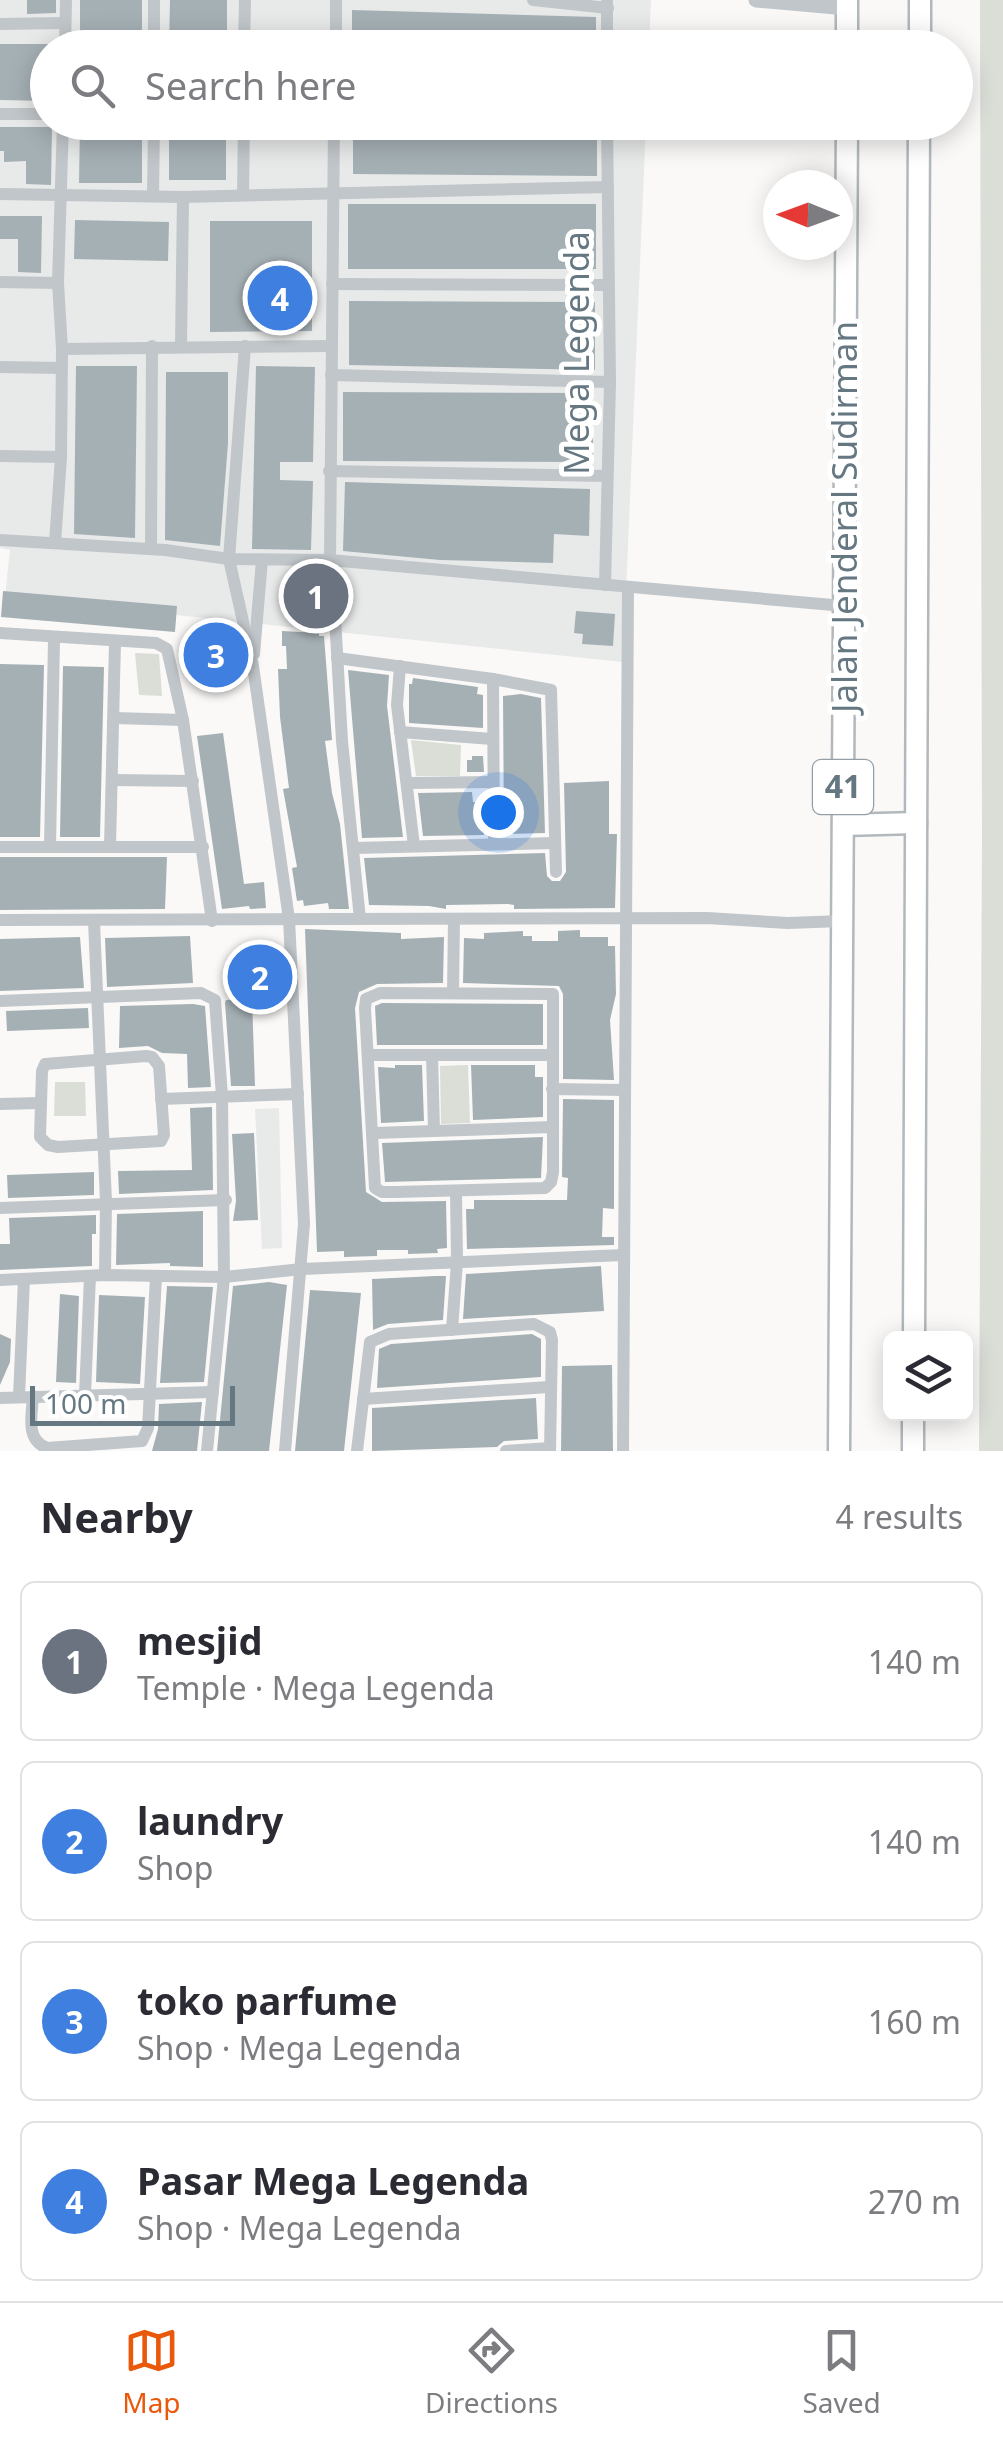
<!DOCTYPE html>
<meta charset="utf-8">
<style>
:root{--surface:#fff;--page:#f7f7f7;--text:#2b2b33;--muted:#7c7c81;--line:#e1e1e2;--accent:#ea580c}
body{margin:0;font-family:"Noto Sans",sans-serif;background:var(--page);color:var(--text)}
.controls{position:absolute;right:30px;bottom:30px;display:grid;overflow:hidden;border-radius:15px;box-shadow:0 5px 25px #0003}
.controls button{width:90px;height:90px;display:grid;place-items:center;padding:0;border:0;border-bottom:2px solid var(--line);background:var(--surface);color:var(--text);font:50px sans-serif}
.compass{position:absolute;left:763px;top:170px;width:90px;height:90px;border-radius:50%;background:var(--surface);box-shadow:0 5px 25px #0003;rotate:271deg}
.scale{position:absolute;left:30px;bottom:25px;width:205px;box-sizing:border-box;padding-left:10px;border:5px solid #657882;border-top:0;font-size:28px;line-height:35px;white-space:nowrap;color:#657882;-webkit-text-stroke:8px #fff;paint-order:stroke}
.you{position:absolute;left:498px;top:812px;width:35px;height:35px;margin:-25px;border:8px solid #fff;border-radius:50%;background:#1a73e8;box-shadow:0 0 0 15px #1a73e833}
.badge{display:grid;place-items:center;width:65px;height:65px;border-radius:50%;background:var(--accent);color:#fff;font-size:32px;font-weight:700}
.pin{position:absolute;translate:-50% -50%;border:5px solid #fff;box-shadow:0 2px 10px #0006}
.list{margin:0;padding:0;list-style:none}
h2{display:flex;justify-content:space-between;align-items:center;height:130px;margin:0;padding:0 40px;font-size:42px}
h2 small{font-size:32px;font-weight:400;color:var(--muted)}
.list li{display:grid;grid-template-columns:65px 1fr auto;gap:30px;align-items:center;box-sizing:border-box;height:160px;margin:0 20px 20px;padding:0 20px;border:2px solid var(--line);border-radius:15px}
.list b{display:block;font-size:38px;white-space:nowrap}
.list p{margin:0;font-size:32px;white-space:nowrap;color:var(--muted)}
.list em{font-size:32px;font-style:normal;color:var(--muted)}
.icon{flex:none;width:55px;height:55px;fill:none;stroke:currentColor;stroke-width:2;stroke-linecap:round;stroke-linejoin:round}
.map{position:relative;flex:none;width:1003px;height:1451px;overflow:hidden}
.search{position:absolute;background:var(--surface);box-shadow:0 5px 25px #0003;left:30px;right:30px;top:30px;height:110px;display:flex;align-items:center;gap:25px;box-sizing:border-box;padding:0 35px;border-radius:55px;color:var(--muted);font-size:38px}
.sheet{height:850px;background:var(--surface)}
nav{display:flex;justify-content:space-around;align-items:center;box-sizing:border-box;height:140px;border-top:2px solid var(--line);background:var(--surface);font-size:28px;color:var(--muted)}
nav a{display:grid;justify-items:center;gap:5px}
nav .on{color:var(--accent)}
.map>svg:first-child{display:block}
.built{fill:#e8e9e9}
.green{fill:#daded7}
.building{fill:#a5b0b5}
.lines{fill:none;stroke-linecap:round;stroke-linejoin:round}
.trunk-casing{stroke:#b2b8bb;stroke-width:25}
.minor{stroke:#c1c6ca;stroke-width:12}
.tertiary{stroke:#c1c6ca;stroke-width:15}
.trunk{stroke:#fff;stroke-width:20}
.labels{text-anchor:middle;stroke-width:10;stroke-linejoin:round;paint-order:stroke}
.shield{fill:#fff;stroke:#93a0a8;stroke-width:2.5}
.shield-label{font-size:32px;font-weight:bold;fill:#657882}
.street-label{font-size:35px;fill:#657882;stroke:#fff}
</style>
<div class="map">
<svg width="1003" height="1451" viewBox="0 0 1003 1451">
<rect width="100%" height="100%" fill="#faf9f8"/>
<g class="built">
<path d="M0,0H651L649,47L48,48V122L646,123L623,662L5,597L10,550L0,548Z"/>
<path d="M279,1108L282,1248L262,1249L255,1109Z"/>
</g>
<g class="green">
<path d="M980,0H1003V1451H979L982,837Z"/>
<path d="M135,653L159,654L162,696L139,695Z"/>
<path d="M411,740L461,745L460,776H416Z"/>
<path d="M468,1065L470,1123L441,1124L440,1066Z"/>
<path d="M55,1082H85L86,1116H54Z"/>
</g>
<g class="building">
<path d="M27,0H56V13L27,14Z"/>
<rect x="80" y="0" width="62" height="48"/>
<path d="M170,0H227V48H169Z"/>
<path d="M352,10L596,17V48H352Z"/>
<path d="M0,44H48V101L0,100Z"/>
<path d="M80,122H142V183H79Z"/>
<rect x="169" y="122" width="57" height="58"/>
<path d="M353,122H597V176L353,174Z"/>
<path d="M0,127H52L51,185L26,184V161L4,162V151H0Z"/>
<rect x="348" y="204" width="248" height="65"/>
<path d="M0,216H42L41,273L18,272V239H0Z"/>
<path d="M75,220L169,222L168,261L74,259Z"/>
<path d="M210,221H312V331L210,332Z"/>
<path d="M349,301L595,302V370L349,365Z"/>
<path d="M76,366H137L135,538L74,534Z"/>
<path d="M256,366L315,367L313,462H280V480L313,481L311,550L252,549Z"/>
<path d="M166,372H228V443L220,546L165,540Z"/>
<path d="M343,392L593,393V462L343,461Z"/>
<path d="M345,482L590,489L589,536L554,534L553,563L440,560L343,551Z"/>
<path d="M3,591L177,606L175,632L1,617Z"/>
<path d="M576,611L615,614L613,646L582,644L583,634L574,633Z"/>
<path d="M282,631L319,633V636H324L332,740L325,741L332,793L340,824L349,909H329L328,903L304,906L303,900L297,901L292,868L297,867L283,789L289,788L280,717L278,669H287L286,646H282Z"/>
<path d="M0,664L44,665L40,837H0Z"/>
<path d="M63,666L104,667L100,837H60Z"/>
<path d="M348,670L389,675L387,706L403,837L362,838Z"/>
<path d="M413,678L478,687L477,694L483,695V728L409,723V684H412Z"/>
<path d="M503,696L521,694L541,698L545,833L504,834Z"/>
<path d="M223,733L244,884L264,882L266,908L250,909L249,906L222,909L197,736Z"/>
<path d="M472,756H483L484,772H467V760H472Z"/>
<path d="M609,781V834H617L615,908L514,909V905L508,904L446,905V909L429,906L369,905L364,858L545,853L547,876L552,881H560L566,872L564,783Z"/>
<path d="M472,792L473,802H479V808H484V835L423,836L418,793Z"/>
<path d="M0,857H167L165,909L0,910Z"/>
<path d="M305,929L401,933V939L444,937L443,983L377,984L359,992L355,1008L366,1192L382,1202L446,1201L447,1248L437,1249L438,1253L408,1254V1250H377V1256L344,1257V1251L317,1252Z"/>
<path d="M580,930V937H608V946H615L616,994L610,1020L614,1080L563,1079V994L559,986L463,983L464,938L484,939V933L523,931V936H532V941H558V931Z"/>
<path d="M190,936L193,983L107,987L105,938Z"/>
<path d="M80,937L84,988L0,991V939Z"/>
<path d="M252,999L255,1086H231L225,1003L226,1000Z"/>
<path d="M382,1003L543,1004V1045H377L375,1006Z"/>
<path d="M193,1004L205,1006L211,1087L188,1088L187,1054L162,1053L148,1046L119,1048L120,1006Z"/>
<path d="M88,1008L89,1028L7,1031L6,1011Z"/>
<path d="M395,1065H422L424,1121L381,1123L378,1067L395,1068Z"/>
<path d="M471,1065H535V1077H543V1117L473,1120Z"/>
<path d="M563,1099L614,1100V1209L603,1208L602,1237H614V1245L467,1249L466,1209H474V1200H567L568,1178L562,1177Z"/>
<path d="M212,1107L213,1190L119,1194L118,1171L192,1170L190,1108Z"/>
<path d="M254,1133L258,1220L233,1221L236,1201L232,1134Z"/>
<path d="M543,1137L541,1178L385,1182L382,1143Z"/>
<path d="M94,1172V1195L8,1198L7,1175Z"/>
<path d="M203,1211V1267L170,1266V1263L116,1265L117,1214Z"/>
<path d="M96,1215V1234H92V1266L0,1270V1244H10L9,1218Z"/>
<path d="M601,1266L604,1311L463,1319L466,1274Z"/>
<path d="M435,1276H446L443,1320L388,1324L373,1330L372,1279Z"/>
<path d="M269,1282L287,1285L269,1451H217L233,1286Z"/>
<path d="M167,1286L213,1287L204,1382L160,1383Z"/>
<path d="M310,1290L361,1293L344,1451H295Z"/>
<path d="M60,1294L79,1296L76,1383L56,1382Z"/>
<path d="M99,1295L145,1297L140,1384L96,1382Z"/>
<path d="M0,1334L11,1339L10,1362L0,1385Z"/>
<path d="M532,1334L541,1339V1377L377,1388L379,1349L391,1344Z"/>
<path d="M612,1365L613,1451H561L562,1366Z"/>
<path d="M536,1398L538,1439L504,1441L497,1447L372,1451V1408Z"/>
<path d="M202,1402L197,1451H152L158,1429L159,1404Z"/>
</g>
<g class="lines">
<defs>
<g id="trunk">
<path d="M847,48V0"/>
<path d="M920,48V0"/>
<path d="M843,825L916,823"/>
<path d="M914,1338L919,122"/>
<path d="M839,1451L847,122"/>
<path d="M913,1451V1414"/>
</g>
</defs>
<use href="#trunk" class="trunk-casing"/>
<g class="minor">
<path d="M533,0L608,8"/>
<path d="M0,24L65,23"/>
<path d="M65,48L66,0"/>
<path d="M154,48V0"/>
<path d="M244,48L245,0"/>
<path d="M336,48V0"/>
<path d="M607,48V2"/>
<path d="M0,114H48"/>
<path d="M0,194L183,197L608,187"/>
<path d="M243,195L244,122"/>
<path d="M153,196L154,122"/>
<path d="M0,282L58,283"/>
<path d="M332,284L608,285"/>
<path d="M181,346L183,197"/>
<path d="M245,346L229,559L253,666L289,919L304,1224L285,1451"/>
<path d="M62,349L331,346"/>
<path d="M0,367L61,368"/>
<path d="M331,375L610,382"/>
<path d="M0,456L61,457"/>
<path d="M329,471L607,476"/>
<path d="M0,540L165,550L229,559L330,560L844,606"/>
<path d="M55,543L61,457L62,349L58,283L63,122"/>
<path d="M151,549L152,346"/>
<path d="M330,560L334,122"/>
<path d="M605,585L610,382L607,122"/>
<path d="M334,599L342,741L360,919"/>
<path d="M0,633L156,643L167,649L183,720L212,921"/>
<path d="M254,654L262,560"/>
<path d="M337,658L493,679L551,690L556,872"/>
<path d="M400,666L397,705L414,846"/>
<path d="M493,679L494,844"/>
<path d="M114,718L183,720"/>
<path d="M400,732L492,739"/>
<path d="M112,780L193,781"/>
<path d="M408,783L493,782"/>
<path d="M0,847H203"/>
<path d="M50,847L54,639"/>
<path d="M110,847L115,642"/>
<path d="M355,848L555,843"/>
<path d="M0,920L707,918L788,923L842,921"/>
<path d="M94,921L106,1202L105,1275"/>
<path d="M380,993L553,994V1172L551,1182L545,1188L395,1192H382L375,1188L365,1008L366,999Z"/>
<path d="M453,993L454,919"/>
<path d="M0,1001L201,993L215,1000L222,1096L224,1277L207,1451"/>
<path d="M370,1055H552"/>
<path d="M432,1055L434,1130"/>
<path d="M146,1056L152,1057L159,1066L164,1135L161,1141L58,1147L48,1145L40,1137L42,1071L45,1064Z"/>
<path d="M552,1089L625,1090"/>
<path d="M161,1099L298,1094"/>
<path d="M0,1104L40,1103"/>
<path d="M374,1133L553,1127"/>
<path d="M0,1208L226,1200"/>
<path d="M0,1280L105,1275L224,1277L302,1269L623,1255"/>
<path d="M452,1330L457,1262L456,1192"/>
<path d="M85,1395L90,1276"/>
<path d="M33,1396C32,1415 25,1440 47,1448L142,1441L148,1428L156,1277"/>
<path d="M19,1397L24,1279"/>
<path d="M0,1398L213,1392"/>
<path d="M363,1399L549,1387"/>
<path d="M357,1451L370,1342L389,1334L534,1324L550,1332L552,1340L550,1451"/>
<path d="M506,1451L550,1448"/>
<path d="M623,1451L628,587"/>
</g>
<path class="tertiary" d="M756,0L847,8"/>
<use href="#trunk" class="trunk"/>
</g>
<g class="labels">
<rect class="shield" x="813" y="760" width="60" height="54" rx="8"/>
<g class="shield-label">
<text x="843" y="798">41</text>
</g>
<g class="street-label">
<text transform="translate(577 353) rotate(-90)" y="12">Mega Legenda</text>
<text transform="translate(845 517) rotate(-90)" y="12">Jalan Jenderal Sudirman</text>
</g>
</g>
</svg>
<div class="controls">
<button><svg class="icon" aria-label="layers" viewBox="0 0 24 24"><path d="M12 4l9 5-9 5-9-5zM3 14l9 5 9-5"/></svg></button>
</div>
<svg class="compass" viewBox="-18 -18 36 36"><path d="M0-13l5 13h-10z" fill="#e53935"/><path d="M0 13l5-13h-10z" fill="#7c7c81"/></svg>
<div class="scale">100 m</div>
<div class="you"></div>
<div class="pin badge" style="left:316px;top:596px;background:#6b7280">1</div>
<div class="pin badge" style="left:260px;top:977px;background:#3f7fe0">2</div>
<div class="pin badge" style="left:216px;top:655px;background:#3f7fe0">3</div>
<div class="pin badge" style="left:280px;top:298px;background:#3f7fe0">4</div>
<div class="search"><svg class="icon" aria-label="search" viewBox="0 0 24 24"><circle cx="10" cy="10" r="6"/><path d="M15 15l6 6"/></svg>Search here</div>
</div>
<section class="sheet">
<h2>Nearby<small>4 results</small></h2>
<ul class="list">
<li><span class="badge" style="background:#6b7280">1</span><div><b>mesjid</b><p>Temple · Mega Legenda</p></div><em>140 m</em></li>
<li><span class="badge" style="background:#3f7fe0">2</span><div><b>laundry</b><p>Shop</p></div><em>140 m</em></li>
<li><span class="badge" style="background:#3f7fe0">3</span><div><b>toko parfume</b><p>Shop · Mega Legenda</p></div><em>160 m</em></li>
<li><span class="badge" style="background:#3f7fe0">4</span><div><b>Pasar Mega Legenda</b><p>Shop · Mega Legenda</p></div><em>270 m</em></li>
</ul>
</section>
<nav>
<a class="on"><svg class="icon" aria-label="map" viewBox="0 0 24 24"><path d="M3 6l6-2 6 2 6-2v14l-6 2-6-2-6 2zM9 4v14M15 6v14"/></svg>Map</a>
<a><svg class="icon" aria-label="directions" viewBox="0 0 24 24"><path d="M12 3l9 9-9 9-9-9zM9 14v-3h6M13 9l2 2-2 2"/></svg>Directions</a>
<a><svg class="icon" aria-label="saved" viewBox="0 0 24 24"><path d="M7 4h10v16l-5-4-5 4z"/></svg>Saved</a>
</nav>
